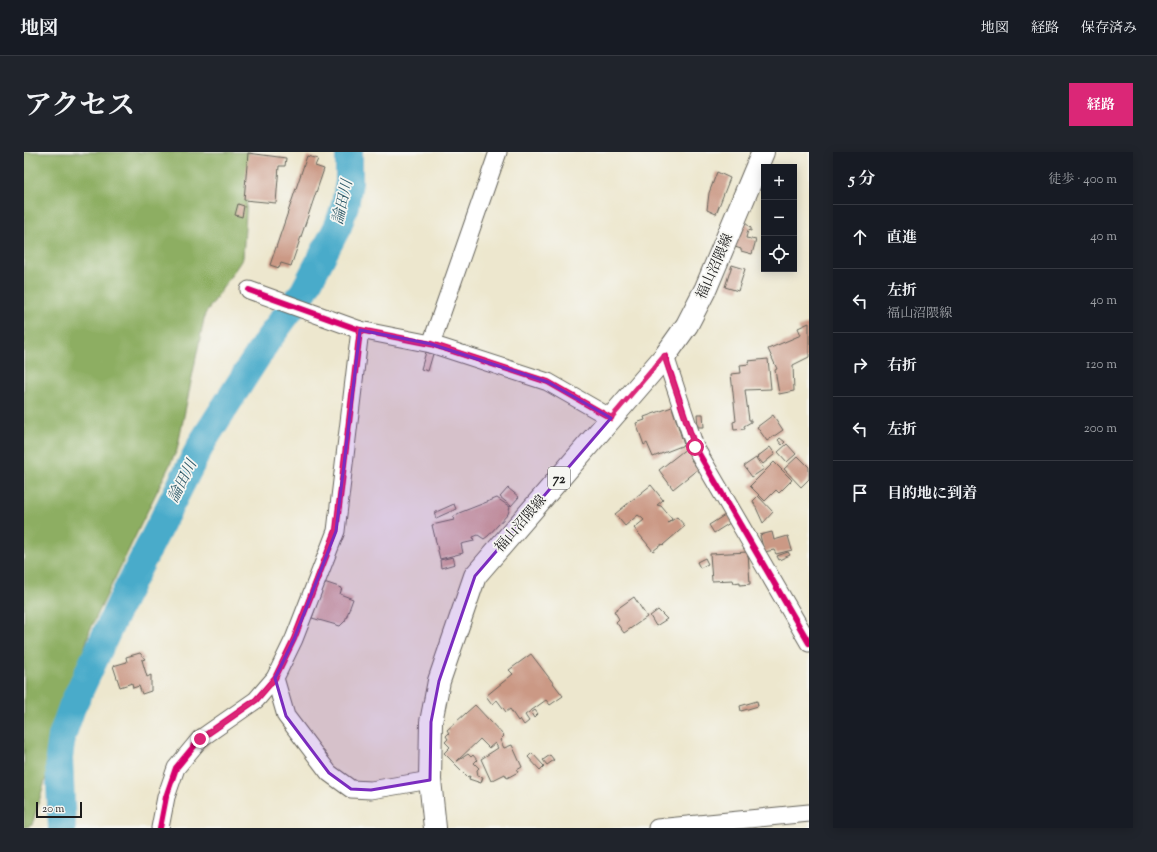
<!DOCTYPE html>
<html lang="ja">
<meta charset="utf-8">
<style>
:root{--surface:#171b24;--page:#20242c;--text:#f1f3f6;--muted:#9ea1a6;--line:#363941;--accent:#db2777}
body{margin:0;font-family:"Sorts Mill Goudy","Noto Serif JP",serif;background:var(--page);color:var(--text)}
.controls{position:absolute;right:12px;top:12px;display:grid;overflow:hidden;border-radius:0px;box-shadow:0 2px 10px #0003}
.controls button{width:36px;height:36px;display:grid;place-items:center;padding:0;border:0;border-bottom:1px solid var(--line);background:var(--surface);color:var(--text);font:20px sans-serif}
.scale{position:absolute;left:12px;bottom:10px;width:46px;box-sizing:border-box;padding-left:4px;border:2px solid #1c1c1c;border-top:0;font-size:11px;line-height:14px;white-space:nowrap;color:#1c1c1c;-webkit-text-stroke:3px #f6f6f2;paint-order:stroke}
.stop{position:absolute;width:12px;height:12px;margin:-9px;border:3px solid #db2777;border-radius:50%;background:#fff}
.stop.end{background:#db2777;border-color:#fff;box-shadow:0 1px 4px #0008}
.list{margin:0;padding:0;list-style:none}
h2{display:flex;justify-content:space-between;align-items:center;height:52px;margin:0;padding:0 16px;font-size:17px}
h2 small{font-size:13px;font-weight:400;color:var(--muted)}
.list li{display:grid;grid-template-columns:26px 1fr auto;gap:12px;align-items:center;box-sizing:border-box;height:64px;padding:0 16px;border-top:1px solid var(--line)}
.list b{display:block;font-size:15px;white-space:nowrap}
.list p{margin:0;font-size:13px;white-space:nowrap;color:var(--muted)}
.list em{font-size:13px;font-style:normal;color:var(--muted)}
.icon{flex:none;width:22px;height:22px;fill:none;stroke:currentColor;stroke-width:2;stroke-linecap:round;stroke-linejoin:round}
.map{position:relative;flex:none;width:785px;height:676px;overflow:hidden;border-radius:0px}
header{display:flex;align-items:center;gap:24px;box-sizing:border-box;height:56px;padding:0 20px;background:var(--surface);border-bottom:1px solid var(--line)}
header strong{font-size:19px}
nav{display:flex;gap:22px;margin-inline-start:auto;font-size:14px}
.intro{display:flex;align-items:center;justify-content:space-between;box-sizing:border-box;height:96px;padding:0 24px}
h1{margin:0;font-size:28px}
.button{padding:10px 18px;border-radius:0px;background:var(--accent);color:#fff;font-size:14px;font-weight:700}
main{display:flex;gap:24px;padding:0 24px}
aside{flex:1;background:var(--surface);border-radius:0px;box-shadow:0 2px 10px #0003}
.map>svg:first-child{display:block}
.forest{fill:#8dae62;stroke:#54653f}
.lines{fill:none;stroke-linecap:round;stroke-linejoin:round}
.river{stroke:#4aabca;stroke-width:28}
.building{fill:#cb9985}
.minor-casing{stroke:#65635a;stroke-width:19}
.primary-casing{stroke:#65635a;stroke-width:24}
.minor{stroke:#fff;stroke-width:17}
.primary{stroke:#fff;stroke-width:22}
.cycleway-casing{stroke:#f6f6f2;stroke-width:8}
.cycleway{stroke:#d6006c;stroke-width:6}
.route{stroke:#db2777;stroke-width:5}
.marked{fill:#7b2cbf;fill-opacity:0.2;stroke:#7b2cbf;stroke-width:3;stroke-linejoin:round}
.labels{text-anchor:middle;stroke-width:3.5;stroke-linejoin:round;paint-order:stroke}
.shield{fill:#f6f6f2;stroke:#5d5d5c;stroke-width:1}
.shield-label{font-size:13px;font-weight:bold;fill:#1c1c1c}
.street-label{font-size:14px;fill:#1c1c1c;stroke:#f6f6f2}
.water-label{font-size:15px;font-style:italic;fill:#315c6a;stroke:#f6f6f2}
</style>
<header>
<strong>地図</strong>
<nav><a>地図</a><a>経路</a><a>保存済み</a></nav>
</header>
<div class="intro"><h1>アクセス</h1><a class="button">経路</a></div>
<main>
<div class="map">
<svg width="785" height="676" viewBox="0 0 785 676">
<rect width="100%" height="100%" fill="#f6f6f2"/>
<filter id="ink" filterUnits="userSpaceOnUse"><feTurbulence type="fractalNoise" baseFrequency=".025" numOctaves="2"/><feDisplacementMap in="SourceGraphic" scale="8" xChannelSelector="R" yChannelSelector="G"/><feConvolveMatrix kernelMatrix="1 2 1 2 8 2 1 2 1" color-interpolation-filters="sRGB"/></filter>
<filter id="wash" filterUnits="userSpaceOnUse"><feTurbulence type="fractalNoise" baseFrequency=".012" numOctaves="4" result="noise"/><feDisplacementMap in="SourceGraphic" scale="16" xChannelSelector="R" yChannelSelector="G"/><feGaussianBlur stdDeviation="0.9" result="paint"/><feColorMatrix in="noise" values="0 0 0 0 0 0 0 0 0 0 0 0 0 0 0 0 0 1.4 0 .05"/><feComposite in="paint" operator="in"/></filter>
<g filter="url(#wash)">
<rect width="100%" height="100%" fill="#ede7ce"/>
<path class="forest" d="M0,0H226L219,106L181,162L153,298L66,478L8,673L0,676Z"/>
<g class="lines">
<path class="river" d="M38,676L35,606L38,584L48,555L98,448L179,289L243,189L280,139L314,74L321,53L325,30V0"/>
</g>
<g id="blocks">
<g class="building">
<path d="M224,1L262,6L261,14H255L252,51L220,48Z"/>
<path d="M283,4L294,7L291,14L300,17L267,114L257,111L255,116L246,113Z"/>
<path d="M693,20L706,26L692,62L683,58L685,41Z"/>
<path d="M214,52L220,54L218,65L211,63Z"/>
<path d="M718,68L727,76V79L724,78L722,86L732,88L728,102L717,99V97L711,95Z"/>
<path d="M708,113L721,117L714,139L701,135Z"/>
<path d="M785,171V205L769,213L770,239L755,242L751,218L753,217L744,197L777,183L774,176Z"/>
<path d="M402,200L409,202L404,219L397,217Z"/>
<path d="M744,207L747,237L721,238L725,268H727V270L720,274L721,277L710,278L709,270L712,269L707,222L717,221L716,213L725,212L724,209Z"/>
<path d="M648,255L660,293L629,305L623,291L620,293L612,271L621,268L620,265Z"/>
<path d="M673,262H679L680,275H674Z"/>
<path d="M749,263L759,278L743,289L733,275Z"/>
<path d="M756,286L761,290L758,293L754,288Z"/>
<path d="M763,292L772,302L763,310L754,300Z"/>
<path d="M746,295L751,302L739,312L733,305Z"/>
<path d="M663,296L669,307L667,308L674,317L649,337L635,318Z"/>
<path d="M774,304L785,315V327L777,335L760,317Z"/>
<path d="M732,306L740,317L728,325L720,314Z"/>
<path d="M750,310L768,328L755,341L752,338L741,349L726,334Z"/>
<path d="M627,333L639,348L633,353L637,354L648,367L644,371L653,365L661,374L639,393L638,392L629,399L610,376L620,368L618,366L614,363L601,374L591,362Z"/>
<path d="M484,336L495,345L487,354L476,345Z"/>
<path d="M734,344L749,360L739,371L729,349Z"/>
<path d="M473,346L486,355L484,362L464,384L460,387L454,383L449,385L450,389L437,392L439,401L416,407L408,373L430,368L429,365L435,361Z"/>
<path d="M430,352L432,357L412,366L410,361Z"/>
<path d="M704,361L709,369L690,381L685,373Z"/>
<path d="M748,380L750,388L764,384L768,398L752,402L750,398L740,400L736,383Z"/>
<path d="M724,400L726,432L716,433V430L710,431L709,428L688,429L686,402Z"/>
<path d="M764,400L766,403L755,408L753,404Z"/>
<path d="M429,405L431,412L417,416L416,408Z"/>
<path d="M681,406L684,412L676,416L673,410Z"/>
<path d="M300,430L318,436L316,442L329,447L321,469L316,474L288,466Z"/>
<path d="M610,445L623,465L600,481L592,470L595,467L590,459Z"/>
<path d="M634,458L643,467L632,474L626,464Z"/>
<path d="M116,501L121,507L118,508L123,525L127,523V539L118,542L115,534L109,536L108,531L96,535L89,514L103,510L102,505Z"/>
<path d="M507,502L539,544L526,553L522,548L501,563L505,569L500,573L496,567L494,569L486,557L482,560L473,548L468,552L462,544L489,522L485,518Z"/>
<path d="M733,549L734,554L717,559L716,554Z"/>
<path d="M451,553L480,584L476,588L480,596L488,593L498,615L493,618L494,620L483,626L481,622L467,629L457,607L474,596L471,591L465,596L456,587L432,610L444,602L447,605L449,603L453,608L450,611L455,616L453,618L454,624L459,625L457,631L445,627L446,624L444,625L420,601L426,595L421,590L424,587L422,584L425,581L423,578Z"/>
<path d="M511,558L514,562L510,566L507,561Z"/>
<path d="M508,601L520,614L516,618L504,605Z"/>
<path d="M526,603L530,608L523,613L519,608Z"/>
</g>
</g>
</g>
<g filter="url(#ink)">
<use href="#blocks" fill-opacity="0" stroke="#65635a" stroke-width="1"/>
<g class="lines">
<defs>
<g id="minor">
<path d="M225,138L336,178L407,192L524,230L587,266"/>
<path d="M407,192L474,0"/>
<path d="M641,204L671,295L785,491"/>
<path d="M251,526L262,564L305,621L327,637L347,638L406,628"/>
<path d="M136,676L142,645L152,616L176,587L232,548L251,526L270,487L312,379L336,178"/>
<path d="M633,676L785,661"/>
</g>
<path id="primary" d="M411,676L406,628L407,570L415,529L451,424L641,204L663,173L682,136L739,0"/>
</defs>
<use href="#minor" class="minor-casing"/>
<use href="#primary" class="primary-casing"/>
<use href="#minor" class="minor"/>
<use href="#primary" class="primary"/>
<defs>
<g id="cycleway">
<path d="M225,138L336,178L407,192L524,230L587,266"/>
<path d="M641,204L671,295L785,491"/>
<path d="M136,676L142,645L152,616L176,587L232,548L251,526L270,487L312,379L336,178"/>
</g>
</defs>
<use href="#cycleway" class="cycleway-casing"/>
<use href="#cycleway" class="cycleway"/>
</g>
</g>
<g class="lines" filter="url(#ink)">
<path class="route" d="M176,587L232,548L251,526L270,487L312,378L336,178L407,192L524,230L587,266L640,204L671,295"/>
</g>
<path class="marked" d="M336,178L407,192L524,230L587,266L451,424L415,529L407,570L406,628L347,638L327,637L305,621L262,564L251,526L270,487L312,379Z"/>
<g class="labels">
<rect class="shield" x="524" y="315" width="22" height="22" rx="3"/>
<g class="shield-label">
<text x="535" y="331">72</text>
</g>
<g class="street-label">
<text transform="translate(690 114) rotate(-66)" y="5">福山沼隈線</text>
<text transform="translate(496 371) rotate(-49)" y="5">福山沼隈線</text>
</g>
<g class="water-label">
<text transform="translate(318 50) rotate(-77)" y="5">論田川</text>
<text transform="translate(158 329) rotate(-63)" y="5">論田川</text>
</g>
</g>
</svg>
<div class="controls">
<button>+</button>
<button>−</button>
<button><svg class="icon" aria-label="locate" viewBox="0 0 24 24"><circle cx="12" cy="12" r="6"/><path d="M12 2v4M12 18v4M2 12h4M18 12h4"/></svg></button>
</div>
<div class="scale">20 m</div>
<div class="stop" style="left:671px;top:295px"></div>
<div class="stop end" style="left:176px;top:587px"></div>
</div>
<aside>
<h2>5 分<small>徒歩 · 400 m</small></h2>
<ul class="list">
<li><svg class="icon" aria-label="ahead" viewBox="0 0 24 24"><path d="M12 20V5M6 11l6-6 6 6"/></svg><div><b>直進</b></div><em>40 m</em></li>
<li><svg class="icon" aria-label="left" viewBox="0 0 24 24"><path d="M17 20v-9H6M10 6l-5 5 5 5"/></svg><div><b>左折</b><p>福山沼隈線</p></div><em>40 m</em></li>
<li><svg class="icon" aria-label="right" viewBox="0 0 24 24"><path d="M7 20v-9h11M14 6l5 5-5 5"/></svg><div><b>右折</b></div><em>120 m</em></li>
<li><svg class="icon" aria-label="left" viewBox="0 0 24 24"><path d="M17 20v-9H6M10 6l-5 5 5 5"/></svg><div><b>左折</b></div><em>200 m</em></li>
<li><svg class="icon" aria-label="arrive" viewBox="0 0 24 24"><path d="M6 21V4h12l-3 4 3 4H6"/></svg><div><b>目的地に到着</b></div></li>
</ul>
</aside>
</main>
